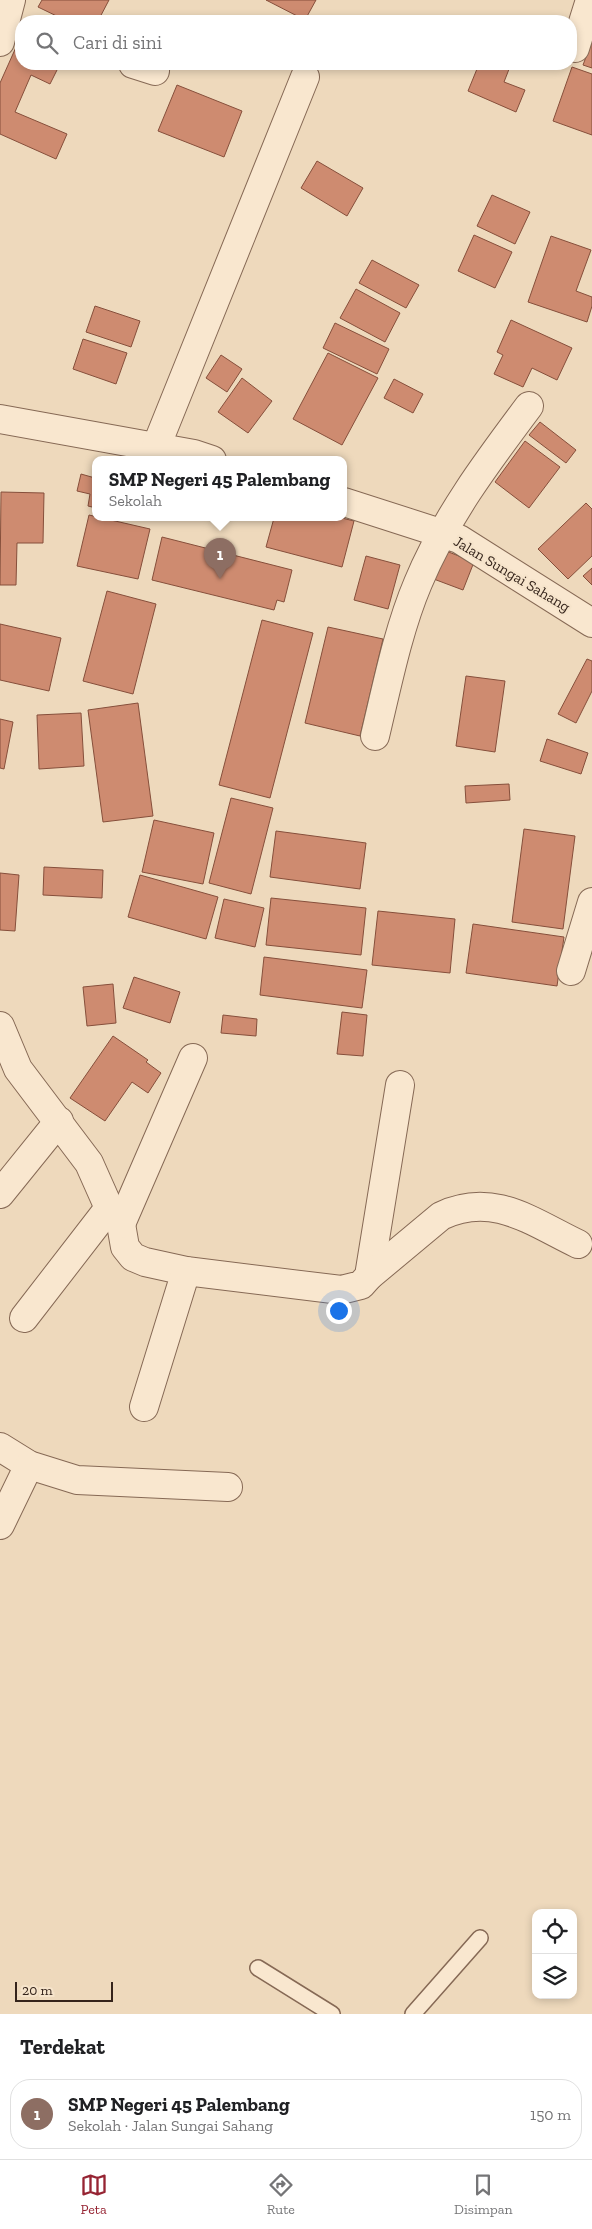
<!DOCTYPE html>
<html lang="id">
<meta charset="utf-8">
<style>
:root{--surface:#fff;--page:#f2f2f2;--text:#202124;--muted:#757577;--line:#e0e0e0;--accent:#962433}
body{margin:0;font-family:"Zilla Slab",serif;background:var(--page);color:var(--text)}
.controls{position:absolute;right:15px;bottom:15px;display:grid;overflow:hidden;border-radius:10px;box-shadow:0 2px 8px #0003}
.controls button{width:45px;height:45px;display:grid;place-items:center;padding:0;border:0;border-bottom:1px solid var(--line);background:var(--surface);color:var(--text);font:25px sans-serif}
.scale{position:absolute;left:15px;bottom:12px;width:98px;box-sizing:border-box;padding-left:5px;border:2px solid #35241b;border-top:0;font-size:14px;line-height:18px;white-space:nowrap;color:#35241b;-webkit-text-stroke:4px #f6e4cb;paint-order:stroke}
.you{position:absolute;left:338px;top:1310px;width:18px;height:18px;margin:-12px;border:4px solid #fff;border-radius:50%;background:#1a73e8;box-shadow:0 0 0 8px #1a73e833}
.badge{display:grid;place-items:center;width:32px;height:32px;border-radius:50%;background:var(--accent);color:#fff;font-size:16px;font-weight:700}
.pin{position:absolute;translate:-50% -41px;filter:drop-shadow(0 1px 2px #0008)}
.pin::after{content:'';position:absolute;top:26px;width:18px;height:15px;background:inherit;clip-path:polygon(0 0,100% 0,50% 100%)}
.popup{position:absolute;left:92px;top:456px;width:255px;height:65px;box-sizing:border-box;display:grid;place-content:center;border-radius:10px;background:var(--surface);filter:drop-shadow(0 1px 4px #0005);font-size:16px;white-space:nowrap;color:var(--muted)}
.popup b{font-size:19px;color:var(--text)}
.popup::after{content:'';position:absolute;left:50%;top:100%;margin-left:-10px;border:10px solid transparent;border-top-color:var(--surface)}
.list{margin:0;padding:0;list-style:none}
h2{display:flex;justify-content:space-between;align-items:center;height:65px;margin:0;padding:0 20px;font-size:21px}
h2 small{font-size:16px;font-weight:400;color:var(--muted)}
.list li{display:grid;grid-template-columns:32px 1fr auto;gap:15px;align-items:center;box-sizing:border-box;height:70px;margin:0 10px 10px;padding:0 10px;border:1px solid var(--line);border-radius:20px}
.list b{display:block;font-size:19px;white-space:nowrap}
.list p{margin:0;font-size:16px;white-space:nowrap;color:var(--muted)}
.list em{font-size:16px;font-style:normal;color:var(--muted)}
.icon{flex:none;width:28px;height:28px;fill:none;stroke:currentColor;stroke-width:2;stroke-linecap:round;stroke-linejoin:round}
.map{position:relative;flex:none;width:592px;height:2014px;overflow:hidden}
.search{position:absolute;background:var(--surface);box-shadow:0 2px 8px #0003;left:15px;right:15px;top:15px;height:55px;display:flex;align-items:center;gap:12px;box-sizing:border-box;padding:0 18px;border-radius:20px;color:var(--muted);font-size:19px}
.sheet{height:145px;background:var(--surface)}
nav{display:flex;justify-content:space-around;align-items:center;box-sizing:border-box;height:70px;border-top:1px solid var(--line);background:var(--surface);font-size:14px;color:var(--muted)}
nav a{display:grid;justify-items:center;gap:2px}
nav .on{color:var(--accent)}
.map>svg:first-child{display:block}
.building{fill:#ce8b70;stroke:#864f3b}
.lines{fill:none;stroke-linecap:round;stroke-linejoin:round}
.service-casing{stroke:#866955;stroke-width:18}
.minor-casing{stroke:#866955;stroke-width:30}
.service{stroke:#f9e7cf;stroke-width:15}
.minor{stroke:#f9e7cf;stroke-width:28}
.labels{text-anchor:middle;stroke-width:4.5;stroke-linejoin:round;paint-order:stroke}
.street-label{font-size:15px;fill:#35241b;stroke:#f6e4cb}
</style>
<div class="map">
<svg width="592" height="2014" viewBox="0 0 592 2014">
<rect width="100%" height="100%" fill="#eed9bc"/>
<g class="building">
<path d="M42,0H109L98,21H67L38,7Z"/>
<path d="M266,0H316L305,20Z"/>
<path d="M592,41V68L583,65Z"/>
<path d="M17,45L21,47V64H60L50,84L31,75L15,112L67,134L56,159L0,134V83Z"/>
<path d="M479,64H511L504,82L525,90L516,112L468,91Z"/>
<path d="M572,67L592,74V135L553,121Z"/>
<path d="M177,85L242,111L224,157L158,131Z"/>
<path d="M317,161L363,188L347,216L301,188Z"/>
<path d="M492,195L530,212L515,244L477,226Z"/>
<path d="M474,235L512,252L495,288L458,271Z"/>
<path d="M551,236L591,250L576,291L592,297V306L587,322L528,302Z"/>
<path d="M372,260L419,285L406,308L359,283Z"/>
<path d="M356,289L400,313L385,342L340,318Z"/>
<path d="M95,306L140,321L131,347L86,332Z"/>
<path d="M511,320L572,348L557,380L532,368L523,387L494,374L503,355L497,352Z"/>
<path d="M335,323L389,349L377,374L323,348Z"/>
<path d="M83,339L127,353L116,384L73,369Z"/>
<path d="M328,353L378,378L342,445L293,419Z"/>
<path d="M221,355L242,369L227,392L206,378Z"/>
<path d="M242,378L272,401L248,433L218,412Z"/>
<path d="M394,379L423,394L413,413L384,398Z"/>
<path d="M540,422L576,450L566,463L529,435Z"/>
<path d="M525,441L560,467L529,508L495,482Z"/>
<path d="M96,472V508L88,506L90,494L77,491L81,474L95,478Z"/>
<path d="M1,492L44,493L43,543H17L16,585H0Z"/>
<path d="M586,503L592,509V556L568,579L538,549Z"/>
<path d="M89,515L150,529L138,579L77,566Z"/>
<path d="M274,518H342L354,521L342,567L266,547Z"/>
<path d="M162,537L292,570L284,602L277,600L274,610L152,580Z"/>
<path d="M441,549L474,562L463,590L431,578Z"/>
<path d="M366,556L400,565L388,609L354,600Z"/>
<path d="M592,568V585L583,576Z"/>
<path d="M107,591L156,604L133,694L83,681Z"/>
<path d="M262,620L313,633L270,798L219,785Z"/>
<path d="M0,624L61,638L49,691L0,680Z"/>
<path d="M328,627L383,639L360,736L305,723Z"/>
<path d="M587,659L592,661V691L576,723L558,714Z"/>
<path d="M466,676L505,681L495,752L456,746Z"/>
<path d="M138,703L153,816L103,822L88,710Z"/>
<path d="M81,713L84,766L39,769L37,715Z"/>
<path d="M0,719L13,722L4,769L0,768Z"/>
<path d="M547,739L588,753L581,774L540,761Z"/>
<path d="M509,784L510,800L466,803L465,786Z"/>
<path d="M231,798L273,808L251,894L209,883Z"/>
<path d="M154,820L214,833L203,884L142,872Z"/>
<path d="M524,829L575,836L563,929L512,922Z"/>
<path d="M276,831L366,843L360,889L270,877Z"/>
<path d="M44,867L103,870L102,898L43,895Z"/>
<path d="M0,873L19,875L15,931L0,930Z"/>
<path d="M140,875L218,897L206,939L128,917Z"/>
<path d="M271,898L366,908L361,955L266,945Z"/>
<path d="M224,899L264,908L255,947L215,938Z"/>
<path d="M378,911L455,919L450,973L372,965Z"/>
<path d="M473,924L564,937L557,986L466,973Z"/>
<path d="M264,957L367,970L362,1008L260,995Z"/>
<path d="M134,977L180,992L170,1023L123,1008Z"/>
<path d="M113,984L116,1023L87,1026L83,987Z"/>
<path d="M342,1012L367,1015L363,1056L337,1054Z"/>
<path d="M223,1015L257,1019L256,1036L221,1033Z"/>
<path d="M113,1036L148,1060L146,1062L161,1073L148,1093L132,1082L105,1121L70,1098Z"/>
</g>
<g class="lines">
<defs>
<g id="service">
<path d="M258,1968L332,2014"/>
<path d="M413,2014L480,1938"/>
</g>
<g id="minor">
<path d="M0,42L11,0"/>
<path d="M575,48L590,0"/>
<path d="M133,64L155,71"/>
<path d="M0,419L194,454L212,460"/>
<path d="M156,447L305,77"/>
<path d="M344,502L459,539L592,623"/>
<path d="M375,736C387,686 398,630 418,583C445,518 487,462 529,406"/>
<path d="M571,971L592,902"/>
<path d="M0,1026L18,1069L89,1163L109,1208L121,1224L125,1247L133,1257L145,1262L186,1271L341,1290L361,1285L369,1276L400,1085"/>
<path d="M0,1194L59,1121"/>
<path d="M121,1224L193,1058"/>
<path d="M369,1276L441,1216C493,1191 532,1222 578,1244"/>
<path d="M24,1318L109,1208"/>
<path d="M144,1407L186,1271"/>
<path d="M0,1447L29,1465L77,1480L228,1487"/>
<path d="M0,1525L29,1465"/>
</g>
</defs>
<use href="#service" class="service-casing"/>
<use href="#minor" class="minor-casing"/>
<use href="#service" class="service"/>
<use href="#minor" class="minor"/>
</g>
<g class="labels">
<g class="street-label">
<text transform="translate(512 574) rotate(31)" y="5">Jalan Sungai Sahang</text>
</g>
</g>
</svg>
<div class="controls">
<button><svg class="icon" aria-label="locate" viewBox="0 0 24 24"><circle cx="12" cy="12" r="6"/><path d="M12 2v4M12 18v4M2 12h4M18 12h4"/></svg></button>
<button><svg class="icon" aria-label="layers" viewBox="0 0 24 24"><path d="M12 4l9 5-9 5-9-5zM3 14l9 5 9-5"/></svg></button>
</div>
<div class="scale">20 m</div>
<div class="you"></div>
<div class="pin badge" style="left:220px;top:579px;background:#8d6e63">1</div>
<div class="popup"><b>SMP Negeri 45 Palembang</b>Sekolah</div>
<div class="search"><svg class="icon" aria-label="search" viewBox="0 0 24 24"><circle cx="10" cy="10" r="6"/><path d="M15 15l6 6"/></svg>Cari di sini</div>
</div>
<section class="sheet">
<h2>Terdekat<small></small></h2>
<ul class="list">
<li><span class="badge" style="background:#8d6e63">1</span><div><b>SMP Negeri 45 Palembang</b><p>Sekolah · Jalan Sungai Sahang</p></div><em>150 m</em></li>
</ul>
</section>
<nav>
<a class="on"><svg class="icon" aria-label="map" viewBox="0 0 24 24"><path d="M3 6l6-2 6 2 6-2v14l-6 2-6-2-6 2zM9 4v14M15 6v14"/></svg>Peta</a>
<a><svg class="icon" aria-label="directions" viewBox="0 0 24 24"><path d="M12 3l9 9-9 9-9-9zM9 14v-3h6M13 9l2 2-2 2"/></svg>Rute</a>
<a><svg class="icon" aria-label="saved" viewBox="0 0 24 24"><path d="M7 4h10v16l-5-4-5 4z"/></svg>Disimpan</a>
</nav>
